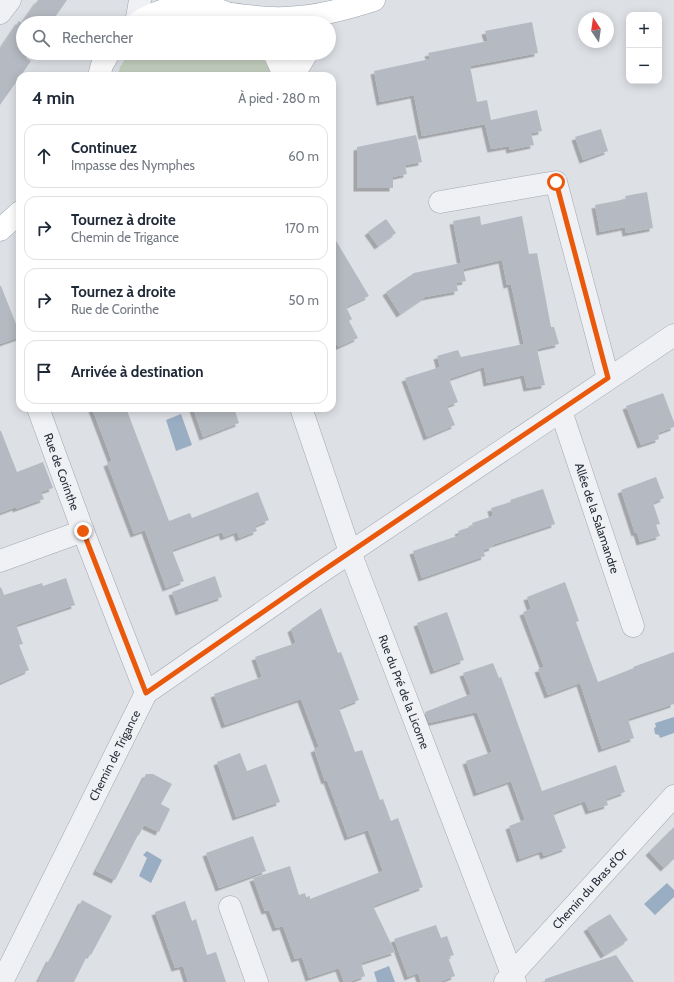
<!DOCTYPE html>
<html lang="fr">
<meta charset="utf-8">
<style>
:root{--surface:#fff;--page:#f2f2f3;--text:#1f2937;--muted:#747a83;--line:#e0e1e3}
body{margin:0;font-family:Cabin,sans-serif;background:var(--page);color:var(--text)}
.controls{position:absolute;right:12px;top:12px;display:grid;overflow:hidden;border-radius:8px;box-shadow:0 2px 10px #0003}
.controls button{width:36px;height:36px;display:grid;place-items:center;padding:0;border:0;border-bottom:1px solid var(--line);background:var(--surface);color:var(--text);font:20px sans-serif}
.compass{position:absolute;left:578px;top:12px;width:36px;height:36px;border-radius:50%;background:var(--surface);box-shadow:0 2px 10px #0003;rotate:347deg}
.stop{position:absolute;width:12px;height:12px;margin:-9px;border:3px solid #ea580c;border-radius:50%;background:#fff}
.stop.end{background:#ea580c;border-color:#fff;box-shadow:0 1px 4px #0008}
.list{margin:0;padding:0;list-style:none}
h2{display:flex;justify-content:space-between;align-items:center;height:52px;margin:0;padding:0 16px;font-size:17px}
h2 small{font-size:13px;font-weight:400;color:var(--muted)}
.list li{display:grid;grid-template-columns:26px 1fr auto;gap:12px;align-items:center;box-sizing:border-box;height:64px;margin:0 8px 8px;padding:0 8px;border:1px solid var(--line);border-radius:12px}
.list b{display:block;font-size:15px;white-space:nowrap}
.list p{margin:0;font-size:13px;white-space:nowrap;color:var(--muted)}
.list em{font-size:13px;font-style:normal;color:var(--muted)}
.icon{flex:none;width:22px;height:22px;fill:none;stroke:currentColor;stroke-width:2;stroke-linecap:round;stroke-linejoin:round}
.map{position:relative;flex:none;width:674px;height:982px;overflow:hidden}
.search{position:absolute;background:var(--surface);box-shadow:0 2px 10px #0003;left:16px;top:16px;width:320px;height:44px;display:flex;align-items:center;gap:10px;box-sizing:border-box;padding:0 14px;border-radius:22px;color:var(--muted);font-size:15px}
.panel{position:absolute;background:var(--surface);box-shadow:0 2px 10px #0003;left:16px;top:72px;width:320px;height:340px;border-radius:12px}
.map>svg:first-child{display:block}
.green{fill:#c3cfbf}
.water{fill:#9aaec3}
.building{fill:#b5bac2;filter:url(#shadow)}
.lines{fill:none;stroke-linecap:round;stroke-linejoin:round}
.minor-casing{stroke:#a3a7af;stroke-width:23}
.primary-casing{stroke:#9da5b0;stroke-width:23}
.minor{stroke:#eff1f4;stroke-width:22}
.primary{stroke:#fff;stroke-width:22}
.route{stroke:#ea580c;stroke-width:5}
.labels{text-anchor:middle;stroke-width:4;stroke-linejoin:round;paint-order:stroke}
.street-label{font-size:12px;fill:#282f3b;stroke:#eceff3}
</style>
<div class="map">
<svg width="674" height="982" viewBox="0 0 674 982">
<defs>
<filter id="shadow"><feDropShadow dx="-3.5" dy="3.5" stdDeviation="0" flood-color="#0004"/></filter>
</defs>
<rect width="100%" height="100%" fill="#dde0e5"/>
<g class="green">
<path d="M204,19L220,23H169L182,20Z"/>
<path d="M129,53H260L269,68L272,76H118L120,67Z"/>
</g>
<g class="water">
<path d="M181,414L192,445L176,451L166,420Z"/>
<path d="M674,717V733L660,738L659,735L655,734L654,728L656,727L655,723Z"/>
<path d="M147,851L162,860L151,883L139,876L147,858L143,855Z"/>
<path d="M667,883L674,890V897L655,915L644,904Z"/>
<path d="M389,966L395,982H377L374,972Z"/>
</g>
<g class="building">
<path d="M38,0H67L51,23H23V53H30L26,58L31,61L0,105V49L19,21L22,23Z"/>
<path d="M532,22L538,53L470,66L477,102L487,100L491,120L537,110L542,131L531,133L534,145L510,150L509,146L491,149L485,124L422,136L414,95L380,102L374,71L430,59L428,53L488,41L485,31Z"/>
<path d="M601,129L608,151L583,160L575,137Z"/>
<path d="M416,135L422,162L405,165L407,174L393,177V188H357V147Z"/>
<path d="M647,192L653,228L626,233L625,227L600,232L595,205L626,199L625,196Z"/>
<path d="M480,216L481,225L522,216L529,254L537,253L551,327H554L559,344L537,349L545,385L527,388L524,375L487,383L484,367L449,379L458,402L447,406L455,425L427,437L405,378L440,367L437,356L458,350L461,357L524,344L511,284L507,285L502,260L463,269L466,281L456,283L458,291L425,297L400,314L386,292L414,273L461,263L453,221Z"/>
<path d="M386,219L396,233L378,246L368,232Z"/>
<path d="M332,234L369,296L346,307L352,319L349,321L358,338L338,347L332,336Z"/>
<path d="M0,286H1L20,334V337L0,344Z"/>
<path d="M663,393L674,422V427L658,433L659,439L641,445L626,406Z"/>
<path d="M92,408H126L169,521L190,513L192,518L258,492L269,520L255,526L257,531L239,538L237,532L224,537L222,532L172,550L184,581L166,588L145,530L134,534L107,463L112,461Z"/>
<path d="M193,408H234L239,423L203,437Z"/>
<path d="M0,431H1L17,472L43,462L53,488L41,492L44,499L16,509V507L0,513Z"/>
<path d="M656,477L664,498L653,503L660,524L656,525L660,536L640,542L637,532L635,533L621,490Z"/>
<path d="M543,489L555,524L492,545L493,547L483,550L485,556L422,578L413,551L460,535L458,531L473,526L472,523L493,516L491,508L511,502L510,500Z"/>
<path d="M215,576L222,597L179,612L172,592Z"/>
<path d="M66,578L75,605L16,625L23,644L19,645L29,670L0,683V588L1,587L4,595L42,583L43,586Z"/>
<path d="M565,582L579,621L576,622L598,682L634,668L633,667L674,652V704L628,719L634,738L602,749L580,683L548,695L538,669L544,667L523,612L531,609L527,597Z"/>
<path d="M321,608L338,653L341,652L359,700L339,708L355,752L362,750L380,800L383,799L391,821L398,818L423,887L373,906L395,952L361,963L365,976L349,982H344L339,968L309,978L302,957L295,959L283,926L276,928L269,910L265,911L253,878L290,866L299,895L305,893L306,897L310,896V899L383,871L368,830L348,837L327,780L325,781L314,749L319,747L301,699L225,725L214,694L262,677L255,657L296,643L291,629Z"/>
<path d="M447,612L464,660L434,671L417,623Z"/>
<path d="M493,663L499,678L501,677L542,791L616,765L625,792L606,799L608,805L589,811L585,801L553,813L566,848L544,856L542,851L520,859L509,826L525,820L511,781L477,793L466,761L492,752L477,712L429,723L425,712L471,694L463,673Z"/>
<path d="M240,753L247,771L266,764L280,802L236,817L217,762Z"/>
<path d="M146,774H153L172,784L161,804L170,809L159,832L144,825L139,835H138L115,880L96,871Z"/>
<path d="M674,827V859L664,868L649,852Z"/>
<path d="M253,836L266,871L219,888L206,853Z"/>
<path d="M82,900L112,916L91,955L88,954L74,982H38L50,958L52,959Z"/>
<path d="M185,901L192,921L196,919L207,955L216,952L226,982H188L183,966L175,968L155,912Z"/>
<path d="M610,914L628,940L604,955L587,928Z"/>
<path d="M436,925L441,938L447,936L454,955L448,957L455,976L439,982H421L418,973L408,977L394,939Z"/>
<path d="M616,955L634,982H545V979Z"/>
</g>
<g class="lines">
<defs>
<g id="minor">
<path d="M0,13L10,0"/>
<path d="M134,23L137,18L140,0"/>
<path d="M440,202L556,182L608,378"/>
<path id="s1" d="M38,408L83,531L146,693"/>
<path id="s2" d="M301,408L350,552L515,982"/>
<path id="s3" d="M561,411L633,626"/>
<path d="M0,561L83,531"/>
<path d="M230,907L257,982"/>
<path id="s4" d="M2,982L146,693L312,578L674,335"/>
<path id="s5" d="M505,982L674,796"/>
</g>
<g id="primary">
<path d="M231,14C253,17 277,20 299,17C324,15 349,8 374,0"/>
<path d="M137,23C171,1 208,0 243,21"/>
<path d="M274,53L281,68L283,76"/>
<path d="M99,76L102,65L109,53"/>
<path d="M293,76L307,53"/>
<path d="M0,230L20,212"/>
</g>
</defs>
<use href="#minor" class="minor-casing"/>
<use href="#primary" class="primary-casing"/>
<use href="#minor" class="minor"/>
<use href="#primary" class="primary"/>
</g>
<g class="lines">
<path class="route" d="M83,531L146,693L312,578L608,378L556,182"/>
</g>
<g class="labels">
<g class="street-label">
<text dy="4" stroke="none"><textPath href="#s1" startOffset="68">Rue de Corinthe</textPath></text>
<text dy="4" stroke="none"><textPath href="#s3" startOffset="113">Allée de la Salamandre</textPath></text>
<text dy="4" stroke="none"><textPath href="#s2" startOffset="302">Rue du Pré de la Licorne</textPath></text>
<text dy="4" stroke="none"><textPath href="#s4" startOffset="253">Chemin de Trigance</textPath></text>
<text dy="4" stroke="none"><textPath href="#s5" startOffset="126">Chemin du Bras d'Or</textPath></text>
</g>
</g>
</svg>
<div class="controls">
<button>+</button>
<button>−</button>
</div>
<svg class="compass" viewBox="-18 -18 36 36"><path d="M0-13l5 13h-10z" fill="#e53935"/><path d="M0 13l5-13h-10z" fill="#747a83"/></svg>
<div class="stop" style="left:556px;top:182px"></div>
<div class="stop end" style="left:83px;top:531px"></div>
<div class="search"><svg class="icon" aria-label="search" viewBox="0 0 24 24"><circle cx="10" cy="10" r="6"/><path d="M15 15l6 6"/></svg>Rechercher</div>
<section class="panel">
<h2>4 min<small>À pied · 280 m</small></h2>
<ul class="list">
<li><svg class="icon" aria-label="ahead" viewBox="0 0 24 24"><path d="M12 20V5M6 11l6-6 6 6"/></svg><div><b>Continuez</b><p>Impasse des Nymphes</p></div><em>60 m</em></li>
<li><svg class="icon" aria-label="right" viewBox="0 0 24 24"><path d="M7 20v-9h11M14 6l5 5-5 5"/></svg><div><b>Tournez à droite</b><p>Chemin de Trigance</p></div><em>170 m</em></li>
<li><svg class="icon" aria-label="right" viewBox="0 0 24 24"><path d="M7 20v-9h11M14 6l5 5-5 5"/></svg><div><b>Tournez à droite</b><p>Rue de Corinthe</p></div><em>50 m</em></li>
<li><svg class="icon" aria-label="arrive" viewBox="0 0 24 24"><path d="M6 21V4h12l-3 4 3 4H6"/></svg><div><b>Arrivée à destination</b></div></li>
</ul>
</section>
</div>
